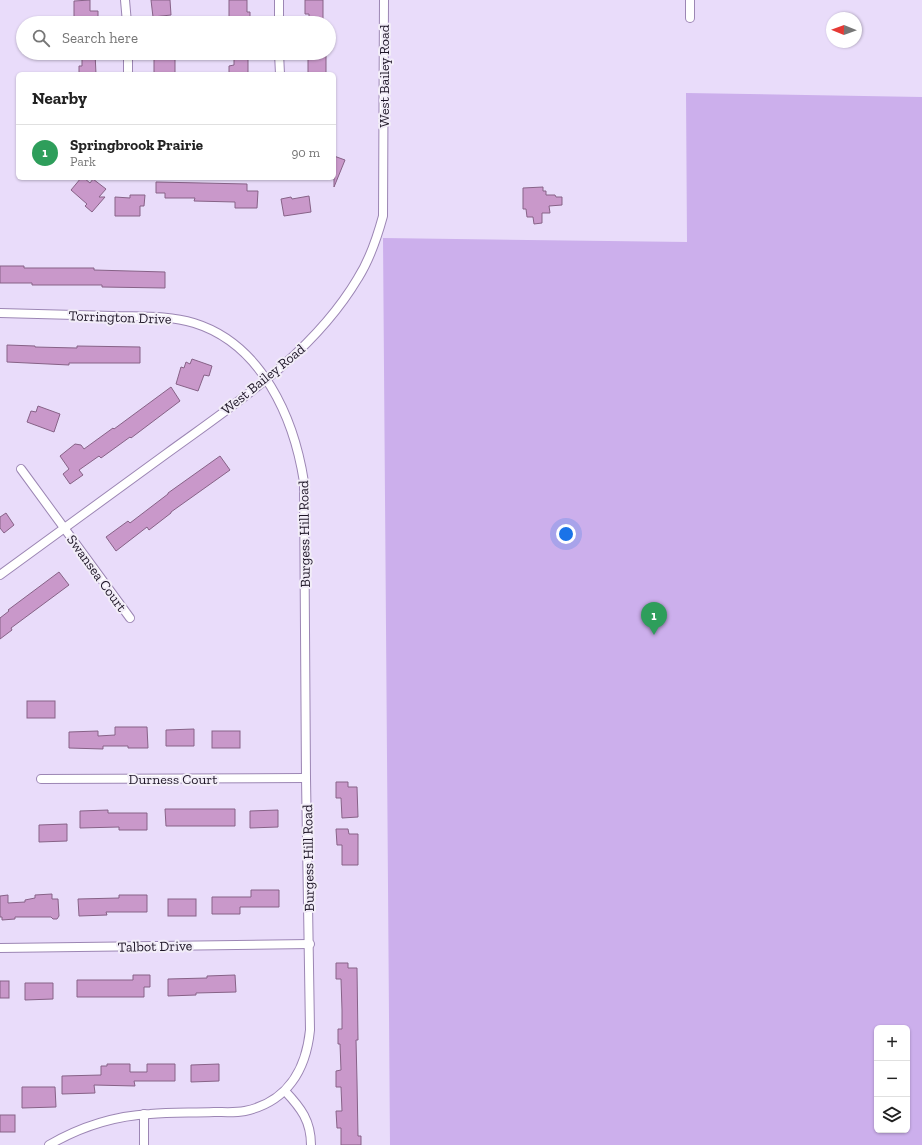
<!DOCTYPE html>
<meta charset="utf-8">
<style>
:root{--surface:#fff;--page:#f6f6f6;--text:#222;--muted:#767676;--line:#e0e0e0;--accent:#0f766e}
body{margin:0;font-family:"Zilla Slab",serif;background:var(--page);color:var(--text)}
.controls{position:absolute;right:12px;bottom:12px;display:grid;overflow:hidden;border-radius:6px;box-shadow:0 1px 3px #0004}
.controls button{width:36px;height:36px;display:grid;place-items:center;padding:0;border:0;border-bottom:1px solid var(--line);background:var(--surface);color:var(--text);font:20px sans-serif}
.compass{position:absolute;left:826px;top:12px;width:36px;height:36px;border-radius:50%;background:var(--surface);box-shadow:0 1px 3px #0004;rotate:271deg}
.you{position:absolute;left:566px;top:534px;width:14px;height:14px;margin:-10px;border:3px solid #fff;border-radius:50%;background:#1a73e8;box-shadow:0 0 0 6px #1a73e833}
.badge{display:grid;place-items:center;width:26px;height:26px;border-radius:50%;background:var(--accent);color:#fff;font-size:13px;font-weight:700}
.pin{position:absolute;translate:-50% -33px;filter:drop-shadow(0 1px 2px #0008)}
.pin::after{content:'';position:absolute;top:21px;width:14px;height:12px;background:inherit;clip-path:polygon(0 0,100% 0,50% 100%)}
.list{margin:0;padding:0;list-style:none}
h2{display:flex;justify-content:space-between;align-items:center;height:52px;margin:0;padding:0 16px;font-size:17px}
h2 small{font-size:13px;font-weight:400;color:var(--muted)}
.list li{display:grid;grid-template-columns:26px 1fr auto;gap:12px;align-items:center;box-sizing:border-box;height:56px;padding:0 16px;border-top:1px solid var(--line)}
.list b{display:block;font-size:15px;white-space:nowrap}
.list p{margin:0;font-size:13px;white-space:nowrap;color:var(--muted)}
.list em{font-size:13px;font-style:normal;color:var(--muted)}
.icon{flex:none;width:22px;height:22px;fill:none;stroke:currentColor;stroke-width:2;stroke-linecap:round;stroke-linejoin:round}
.map{position:relative;flex:none;width:922px;height:1145px;overflow:hidden}
.search{position:absolute;background:var(--surface);box-shadow:0 1px 3px #0004;left:16px;top:16px;width:320px;height:44px;display:flex;align-items:center;gap:10px;box-sizing:border-box;padding:0 14px;border-radius:22px;color:var(--muted);font-size:15px}
.panel{position:absolute;background:var(--surface);box-shadow:0 1px 3px #0004;left:16px;top:72px;width:320px;height:108px;border-radius:6px}
.map>svg:first-child{display:block}
.green{fill:#ccafec;fill-rule:evenodd}
.building{fill:#c998ca;stroke:#876287}
.lines{fill:none;stroke-linecap:round;stroke-linejoin:round}
.minor-casing{stroke:#9c86b4;stroke-width:10}
.minor{stroke:#fff;stroke-width:8}
.labels{text-anchor:middle;stroke-width:4;stroke-linejoin:round;paint-order:stroke}
.street-label{font-size:14px;fill:#1d1526;stroke:#f2edf8}
</style>
<div class="map">
<svg width="922" height="1145" viewBox="0 0 922 1145">
<rect width="100%" height="100%" fill="#e9dcfa"/>
<path class="green" d="M686,93L922,97V1145H390L383,238L687,242ZM877,1028H907V1130H877Z"/>
<g class="building">
<path d="M90,0V11H98V22H74V1Z"/>
<path d="M151,0H170L171,15L153,17Z"/>
<path d="M229,0H247V12H250V23H229Z"/>
<path d="M305,0H323V23H309V14H305Z"/>
<path d="M82,53H95L96,74H79V66H82Z"/>
<path d="M154,53H175V74L154,73Z"/>
<path d="M234,53H248V74H229V66L234,65Z"/>
<rect x="308" y="53" width="18" height="21"/>
<path d="M334,156L345,160L334,187Z"/>
<path d="M81,178H84L90,183L93,179L106,189L99,197H105L92,212L85,206L87,204L71,190Z"/>
<path d="M156,182L247,184V191H258L257,208H235V202L194,201L195,198H165V193H156Z"/>
<path d="M543,187V191H546V195H555L556,197H562V205L549,206L550,213H542V223L534,224L533,217H527L526,209H523V188Z"/>
<path d="M130,195H145L144,206H140V216H115V197L130,198Z"/>
<path d="M309,196L311,212L284,216L281,199L291,197L292,199Z"/>
<path d="M0,266H24V268H94V270L165,272V288L102,287V285H32V283H0Z"/>
<path d="M7,345L35,346V347L77,348V346L140,347V363H69V365L7,362Z"/>
<path d="M192,359L212,366L209,376L204,375L198,391L176,384L181,367L184,368L186,362L190,364Z"/>
<path d="M171,387L180,401L131,438L130,437L101,458L99,456L79,470L83,475L70,484L63,474L69,469L60,456L75,444L81,445L84,449L113,428L114,429Z"/>
<path d="M38,406L60,414L54,432L27,422L31,411L36,412Z"/>
<path d="M220,456L230,470L171,512V513L149,530L147,527L116,551L106,537L128,521L130,523L168,494V493Z"/>
<path d="M6,513L14,525L4,533L0,528V517Z"/>
<path d="M59,572L69,585L11,628L12,630L0,639V618L9,611L8,610Z"/>
<rect x="27" y="701" width="28" height="17"/>
<path d="M115,727H147L148,748H128V746H103V749L69,748V732L98,731V736L115,735Z"/>
<path d="M194,729V746H166V730Z"/>
<rect x="212" y="731" width="28" height="17"/>
<path d="M336,782H348V787H357L358,817L342,818L341,798H336Z"/>
<path d="M165,809H235V826H166Z"/>
<path d="M108,810V813H147V830H119V827L80,828V811Z"/>
<path d="M278,810V827L250,828V811Z"/>
<path d="M67,824V841L39,842V825Z"/>
<path d="M336,829H348L349,834H358V865H342V845H337Z"/>
<path d="M251,890H279V907H240V914H212V897H251Z"/>
<path d="M52,894V899H58L59,916L57,919H53L51,917H15V919L2,920V917H0V896L8,895V903L25,902V900L35,898V895Z"/>
<path d="M119,895H147V912H106L107,915L79,916L78,899L119,898Z"/>
<rect x="168" y="899" width="28" height="17"/>
<path d="M336,963H348V968H357L358,1040H356L357,1081L358,1136H361V1145H341V1128H337L336,1111H342L341,1087H336V1071L341,1070L340,1044H338V1029H342V1010L341,979H336Z"/>
<path d="M133,975H150V987H144V997H77V980H133Z"/>
<path d="M235,975L236,992L196,993V995L168,996V979L207,978V976Z"/>
<rect x="0" y="981" width="9" height="17"/>
<path d="M25,983H53V999L25,1000Z"/>
<path d="M107,1064H130V1072H147V1064H175V1081H134L135,1086L94,1085L95,1093L62,1094V1076L101,1075V1066H107Z"/>
<path d="M219,1064V1081L191,1082V1065Z"/>
<path d="M22,1087H55L56,1107L22,1108Z"/>
<rect x="0" y="1115" width="15" height="17"/>
</g>
<g class="lines">
<defs>
<g id="minor">
<path d="M125,0L127,23"/>
<path d="M279,0V23"/>
<path d="M690,0V18"/>
<path d="M128,53V74"/>
<path d="M279,53L280,74"/>
<path d="M0,313C38,314 75,315 113,316C140,317 168,315 194,323C262,344 294,418 304,482L306,778L310,1030C306,1070 287,1102 245,1111C235,1113 224,1112 214,1112C193,1113 171,1112 150,1114C114,1116 80,1127 49,1145"/>
<path d="M21,469L130,618"/>
<path d="M0,575C55,535 111,494 166,454C236,403 313,354 358,278C370,259 377,238 383,216L384,0"/>
<path d="M41,779L306,778"/>
<path d="M0,948L310,944"/>
<path d="M285,1091C301,1108 311,1121 311,1145"/>
<path d="M144,1114V1145"/>
</g>
</defs>
<use href="#minor" class="minor-casing"/>
<use href="#minor" class="minor"/>
</g>
<g class="labels">
<g class="street-label">
<text transform="translate(384 76) rotate(-90)" y="5">West Bailey Road</text>
<text transform="translate(120 317) rotate(2)" y="5">Torrington Drive</text>
<text transform="translate(263 379) rotate(-39)" y="5">West Bailey Road</text>
<text transform="translate(304 534) rotate(-91)" y="5">Burgess Hill Road</text>
<text transform="translate(97 573) rotate(54)" y="5">Swansea Court</text>
<text x="173" y="784">Durness Court</text>
<text transform="translate(308 858) rotate(-91)" y="5">Burgess Hill Road</text>
<text transform="translate(155 946) rotate(-1)" y="5">Talbot Drive</text>
</g>
</g>
</svg>
<div class="controls">
<button>+</button>
<button>−</button>
<button><svg class="icon" aria-label="layers" viewBox="0 0 24 24"><path d="M12 4l9 5-9 5-9-5zM3 14l9 5 9-5"/></svg></button>
</div>
<svg class="compass" viewBox="-18 -18 36 36"><path d="M0-13l5 13h-10z" fill="#e53935"/><path d="M0 13l5-13h-10z" fill="#767676"/></svg>
<div class="you"></div>
<div class="pin badge" style="left:654px;top:635px;background:#2e9e5b">1</div>
<div class="search"><svg class="icon" aria-label="search" viewBox="0 0 24 24"><circle cx="10" cy="10" r="6"/><path d="M15 15l6 6"/></svg>Search here</div>
<section class="panel">
<h2>Nearby<small></small></h2>
<ul class="list">
<li><span class="badge" style="background:#2e9e5b">1</span><div><b>Springbrook Prairie</b><p>Park</p></div><em>90 m</em></li>
</ul>
</section>
</div>
